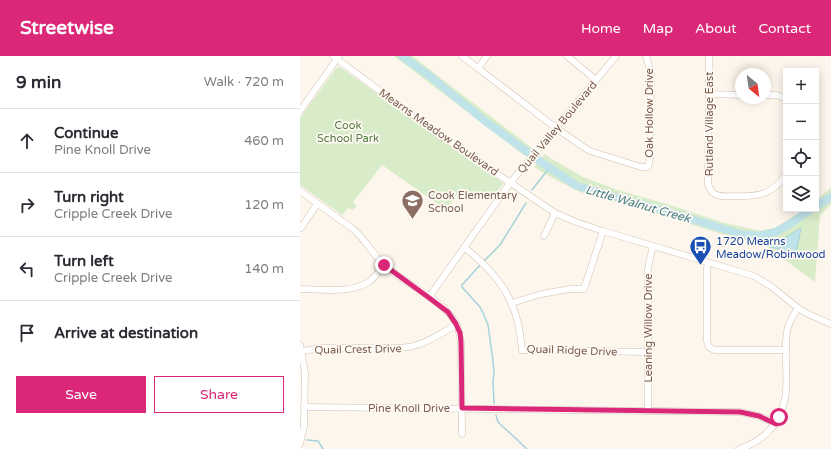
<!DOCTYPE html>
<meta charset="utf-8">
<style>
:root{--surface:#fff;--page:#f2f2f3;--text:#2b2b33;--muted:#7c7c81;--line:#e1e1e2;--accent:#db2777}
body{margin:0;font-family:"Varela Round",sans-serif;background:var(--page);color:var(--text)}
.controls{position:absolute;right:12px;top:12px;display:grid;overflow:hidden;border-radius:0px;box-shadow:0 2px 10px #0003}
.controls button{width:36px;height:36px;display:grid;place-items:center;padding:0;border:0;border-bottom:1px solid var(--line);background:var(--surface);color:var(--text);font:20px sans-serif}
.compass{position:absolute;left:435px;top:12px;width:36px;height:36px;border-radius:50%;background:var(--surface);box-shadow:0 2px 10px #0003;rotate:151deg}
.stop{position:absolute;width:12px;height:12px;margin:-9px;border:3px solid #db2777;border-radius:50%;background:#fff}
.stop.end{background:#db2777;border-color:#fff;box-shadow:0 1px 4px #0008}
.list{margin:0;padding:0;list-style:none}
h2{display:flex;justify-content:space-between;align-items:center;height:52px;margin:0;padding:0 16px;font-size:17px}
h2 small{font-size:13px;font-weight:400;color:var(--muted)}
.list li{display:grid;grid-template-columns:26px 1fr auto;gap:12px;align-items:center;box-sizing:border-box;height:64px;padding:0 16px;border-top:1px solid var(--line)}
.list b{display:block;font-size:15px;white-space:nowrap}
.list p{margin:0;font-size:13px;white-space:nowrap;color:var(--muted)}
.list em{font-size:13px;font-style:normal;color:var(--muted)}
.actions{display:flex;gap:8px;padding:12px 16px}
.actions a{flex:1;padding:9px 0;border:1px solid var(--accent);border-radius:0px;text-align:center;font-size:14px;color:var(--accent)}
.actions .main{background:var(--accent);color:#fff}
.icon{flex:none;width:22px;height:22px;fill:none;stroke:currentColor;stroke-width:2;stroke-linecap:round;stroke-linejoin:round}
.map{position:relative;flex:none;width:531px;height:393px;overflow:hidden}
header{display:flex;align-items:center;gap:24px;box-sizing:border-box;height:56px;padding:0 20px;background:var(--accent);color:#fff}
header strong{font-size:19px}
nav{display:flex;gap:22px;margin-inline-start:auto;font-size:14px}
main{display:flex}
aside{flex:1;background:var(--surface)}
.map>svg:first-child{display:block}
.green{fill:#d8ecc9}
.water{fill:#bfe3e8;stroke:#a5d3da}
.lines{fill:none;stroke-linecap:round;stroke-linejoin:round}
.stream{stroke:#a5d3da;stroke-width:1.5}
.river{stroke:#bfe3e8;stroke-width:8}
.minor-casing{stroke:#d1beb0;stroke-width:7}
.minor{stroke:#fff;stroke-width:6}
.route{stroke:#db2777;stroke-width:5}
.labels{text-anchor:middle;stroke-width:3.5;stroke-linejoin:round;paint-order:stroke}
.street-label{font-size:11px;fill:#7a5c4d;stroke:#fffaf3}
.park-label{font-size:11px;fill:#537a41;stroke:#fffaf3}
.education-label{font-size:11px;fill:#785e54;stroke:#fffaf3;text-anchor:start}
.transit-label{font-size:11px;fill:#164399;stroke:#fffaf3;text-anchor:start}
.water-label{font-size:12px;font-style:italic;fill:#437c86;stroke:#fffaf3}
</style>
<header>
<strong>Streetwise</strong>
<nav><a>Home</a><a>Map</a><a>About</a><a>Contact</a></nav>
</header>
<main>
<aside>
<h2>9 min<small>Walk · 720 m</small></h2>
<ul class="list">
<li><svg class="icon" aria-label="ahead" viewBox="0 0 24 24"><path d="M12 20V5M6 11l6-6 6 6"/></svg><div><b>Continue</b><p>Pine Knoll Drive</p></div><em>460 m</em></li>
<li><svg class="icon" aria-label="right" viewBox="0 0 24 24"><path d="M7 20v-9h11M14 6l5 5-5 5"/></svg><div><b>Turn right</b><p>Cripple Creek Drive</p></div><em>120 m</em></li>
<li><svg class="icon" aria-label="left" viewBox="0 0 24 24"><path d="M17 20v-9H6M10 6l-5 5 5 5"/></svg><div><b>Turn left</b><p>Cripple Creek Drive</p></div><em>140 m</em></li>
<li><svg class="icon" aria-label="arrive" viewBox="0 0 24 24"><path d="M6 21V4h12l-3 4 3 4H6"/></svg><div><b>Arrive at destination</b></div></li>
</ul>
<div class="actions"><a class="main">Save</a><a>Share</a></div>
</aside>
<div class="map">
<svg width="531" height="393" viewBox="0 0 531 393">
<rect width="100%" height="100%" fill="#fdf6ec"/>
<g class="green">
<path d="M94,0H112L232,92L225,100Z"/>
<path d="M40,11L203,127V128L191,144L173,143L160,134L146,154L82,109L53,146L57,150L53,154L48,152L42,159L0,129V62L35,14L36,12Z"/>
<path d="M245,98L250,102L283,121L318,134L370,149L421,166L460,175L475,172L505,153H516V144L531,132V148L520,159L515,226L465,189L448,186L341,153L280,136L258,125L234,111Z"/>
</g>
<path class="water" d="M501,172L496,197L470,191Z"/>
<g class="lines">
<g class="stream">
<path d="M232,134L250,111"/>
<path d="M183,206L200,189L226,147"/>
<path d="M181,208L162,229V231L180,251L183,257L188,269L193,305L194,318L193,324L194,348"/>
<path d="M196,359L198,366L227,393"/>
<path d="M7,384L18,385L23,393"/>
</g>
<g class="river">
<path d="M102,0L127,18L185,65L241,106L277,130L372,157L440,178L458,180L476,176L493,166L511,153"/>
<path d="M516,150L531,141"/>
</g>
<defs>
<g id="minor">
<path d="M33,0L131,73L255,157L276,166L303,175L454,220L472,231L498,252L508,258L531,268"/>
<path d="M162,0L256,72L282,90L290,95L341,111H348L350,103L351,17L346,0"/>
<path d="M267,0L296,24"/>
<path d="M409,0L408,128C409,130 410,134 412,136C418,142 428,140 436,140C458,141 475,138 486,117"/>
<path d="M178,12L187,0"/>
<path d="M409,38L441,39"/>
<path d="M465,39H477L486,43"/>
<path d="M0,55L39,0"/>
<path d="M0,135L53,173C65,183 72,197 83,208C104,228 144,243 157,269C159,274 160,280 161,287L162,378"/>
<path d="M1,172L17,148"/>
<path d="M244,180L255,157"/>
<path d="M164,191C190,212 210,233 218,267C220,276 221,285 222,294L348,296"/>
<path d="M408,207L407,212V285L409,291L414,294H486"/>
<path d="M0,233C21,233 53,238 70,225C75,221 79,215 84,209"/>
<path d="M129,241L210,127L316,0"/>
<path d="M212,247L241,238L270,233H284L303,175"/>
<path d="M0,289L5,317L4,370L0,388"/>
<path d="M2,295L22,292H100C124,290 136,280 156,269"/>
<path d="M4,351L440,356L459,360L476,368"/>
<path d="M348,355V215L349,207L353,190"/>
<path d="M439,393C461,386 479,370 484,347C488,334 486,319 486,305C486,295 485,281 488,271C490,264 494,258 498,252"/>
</g>
</defs>
<use href="#minor" class="minor-casing"/>
<use href="#minor" class="minor"/>
</g>
<g class="lines">
<path class="route" d="M84,209L128,241L148,256L156,268L160,277L161,286L162,352L440,356L459,360L476,368L479,361"/>
</g>
<defs>
<symbol id="school-pin" viewBox="-11 -11 22 30"><path d="M0 17L-7.5 6A9.5 9.5 0 1 1 7.5 6Z" fill="#8d6e63" stroke="#fffaf3"/><path d="M0-5L7-2L0 1L-7-2ZM-4 1L0 2.5L4 1V4Q0 6-4 4Z" fill="#fff"/></symbol>
<symbol id="bus-pin" viewBox="-11 -11 22 30"><path d="M0 17L-7.5 6A9.5 9.5 0 1 1 7.5 6Z" fill="#1a4fb4" stroke="#fffaf3"/><path d="M-5-6H5V4H4V6H2V4H-2V6H-4V4H-5ZM-3.5-4V0h7V-4ZM-3.5 1.2v1.5H-2V1.2ZM2 1.2v1.5H3.5V1.2Z" fill="#fff"/></symbol>
</defs>
<g fill-rule="evenodd">
<use href="#school-pin" x="100" y="132" width="25" height="34"/>
<use href="#bus-pin" x="388" y="178" width="25" height="34"/>
</g>
<g class="labels">
<g class="street-label">
<text transform="translate(349 57) rotate(-90)" y="4">Oak Hollow Drive</text>
<text transform="translate(409 68) rotate(-90)" y="4">Rutland Village East</text>
<text transform="translate(257 71) rotate(-50)" y="4">Quail Valley Boulevard</text>
<text transform="translate(139 76) rotate(35)" y="4">Mearns Meadow Boulevard</text>
<text transform="translate(348 272) rotate(-90)" y="4">Leaning Willow Drive</text>
<text transform="translate(58 293) rotate(-1)" y="4">Quail Crest Drive</text>
<text transform="translate(272 294) rotate(2)" y="4">Quail Ridge Drive</text>
<text x="109" y="356">Pine Knoll Drive</text>
</g>
<g class="park-label">
<text x="48" y="73">Cook<tspan x="48" dy="13">School Park</tspan></text>
</g>
<g class="education-label">
<text x="128" y="143">Cook Elementary<tspan x="128" dy="13">School</tspan></text>
</g>
<g class="transit-label">
<text x="416" y="189">1720 Mearns<tspan x="416" dy="13">Meadow/Robinwood</tspan></text>
</g>
<g class="water-label">
<text transform="translate(338 148) rotate(16)" y="4">Little Walnut Creek</text>
</g>
</g>
</svg>
<div class="controls">
<button>+</button>
<button>−</button>
<button><svg class="icon" aria-label="locate" viewBox="0 0 24 24"><circle cx="12" cy="12" r="6"/><path d="M12 2v4M12 18v4M2 12h4M18 12h4"/></svg></button>
<button><svg class="icon" aria-label="layers" viewBox="0 0 24 24"><path d="M12 4l9 5-9 5-9-5zM3 14l9 5 9-5"/></svg></button>
</div>
<svg class="compass" viewBox="-18 -18 36 36"><path d="M0-13l5 13h-10z" fill="#e53935"/><path d="M0 13l5-13h-10z" fill="#7c7c81"/></svg>
<div class="stop" style="left:479px;top:361px"></div>
<div class="stop end" style="left:84px;top:209px"></div>
</div>
</main>
